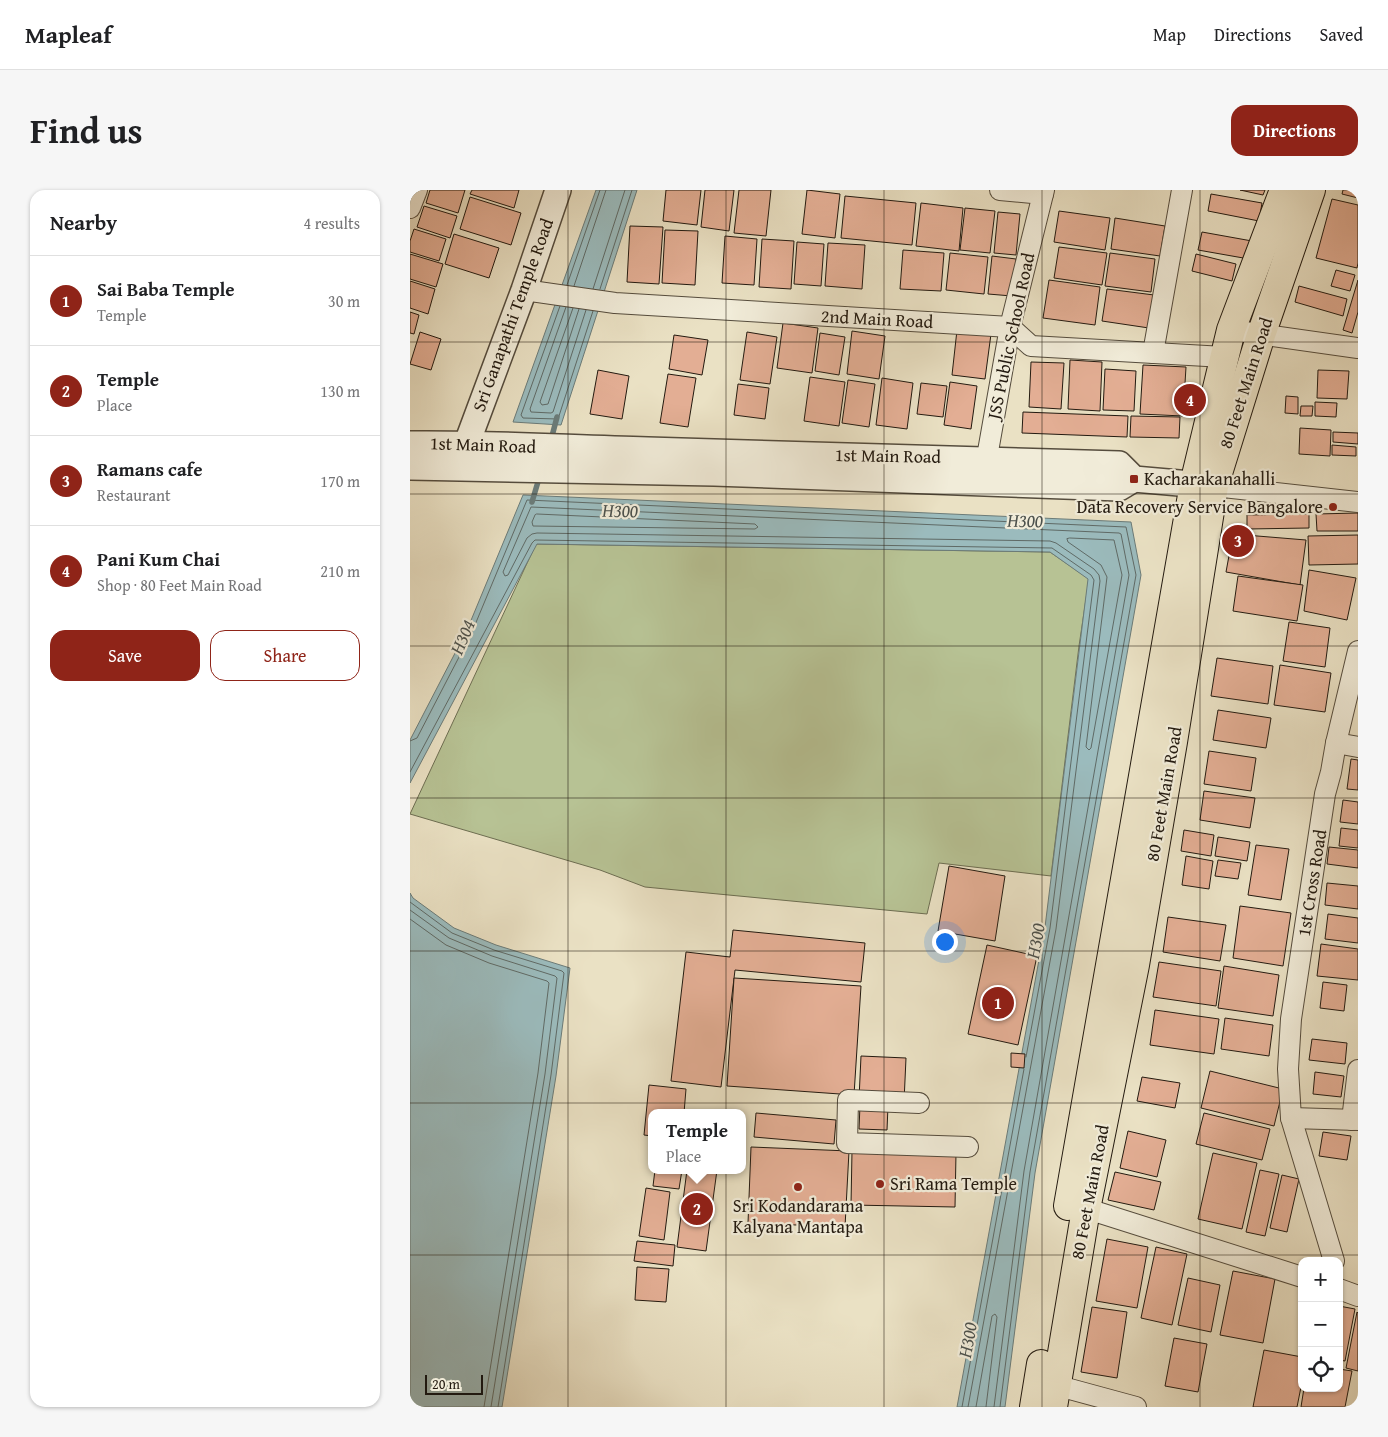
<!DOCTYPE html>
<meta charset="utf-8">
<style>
:root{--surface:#fff;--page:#f6f6f6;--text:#202124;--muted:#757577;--line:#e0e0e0;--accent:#8f2418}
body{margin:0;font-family:"Gentium Book Plus",serif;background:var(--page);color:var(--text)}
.controls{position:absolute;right:15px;bottom:15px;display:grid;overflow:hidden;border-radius:10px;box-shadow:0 1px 4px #0004}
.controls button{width:45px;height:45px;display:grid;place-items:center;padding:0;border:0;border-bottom:1px solid var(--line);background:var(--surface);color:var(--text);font:25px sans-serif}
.scale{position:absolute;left:15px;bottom:12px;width:58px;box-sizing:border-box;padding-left:5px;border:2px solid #231a10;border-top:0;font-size:14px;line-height:18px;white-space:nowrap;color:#231a10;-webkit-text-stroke:4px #f1ecd9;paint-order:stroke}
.you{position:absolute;left:534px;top:751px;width:18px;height:18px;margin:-12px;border:4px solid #fff;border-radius:50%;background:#1a73e8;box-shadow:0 0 0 8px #1a73e833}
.badge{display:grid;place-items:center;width:32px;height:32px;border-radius:50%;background:var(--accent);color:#fff;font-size:16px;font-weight:700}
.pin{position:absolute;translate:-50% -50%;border:2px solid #fff;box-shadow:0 1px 5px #0006}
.popup{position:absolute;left:238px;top:919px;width:98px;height:65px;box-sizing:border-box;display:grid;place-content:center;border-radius:10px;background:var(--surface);filter:drop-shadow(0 1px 4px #0005);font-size:16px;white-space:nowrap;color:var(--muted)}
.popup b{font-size:19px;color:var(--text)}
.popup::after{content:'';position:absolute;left:50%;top:100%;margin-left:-10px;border:10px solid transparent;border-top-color:var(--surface)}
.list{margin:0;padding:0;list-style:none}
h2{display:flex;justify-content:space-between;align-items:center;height:65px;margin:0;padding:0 20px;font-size:21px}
h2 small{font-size:16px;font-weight:400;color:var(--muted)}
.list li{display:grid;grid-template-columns:32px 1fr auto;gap:15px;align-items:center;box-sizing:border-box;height:90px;padding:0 20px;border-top:1px solid var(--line)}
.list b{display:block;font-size:19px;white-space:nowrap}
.list p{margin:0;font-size:16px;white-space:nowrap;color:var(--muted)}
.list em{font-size:16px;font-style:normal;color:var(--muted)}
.actions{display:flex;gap:10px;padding:15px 20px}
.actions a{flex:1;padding:11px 0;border:1px solid var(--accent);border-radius:15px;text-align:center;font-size:18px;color:var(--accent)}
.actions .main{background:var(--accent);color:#fff}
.icon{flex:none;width:28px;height:28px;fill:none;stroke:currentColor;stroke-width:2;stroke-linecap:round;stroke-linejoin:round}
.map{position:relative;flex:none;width:948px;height:1217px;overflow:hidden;border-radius:15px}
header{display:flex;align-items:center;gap:30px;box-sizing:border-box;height:70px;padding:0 25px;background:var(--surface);border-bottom:1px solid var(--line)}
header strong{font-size:24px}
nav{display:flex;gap:28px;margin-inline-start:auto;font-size:18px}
.intro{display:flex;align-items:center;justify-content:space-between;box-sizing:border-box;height:120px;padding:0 30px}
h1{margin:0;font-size:35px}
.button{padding:12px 22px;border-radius:15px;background:var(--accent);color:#fff;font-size:18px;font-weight:700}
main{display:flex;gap:30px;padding:0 30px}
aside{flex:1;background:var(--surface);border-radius:15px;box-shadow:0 1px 4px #0004}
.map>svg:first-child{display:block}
.green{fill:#b7c294;stroke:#6d6e52}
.water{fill:#9bbbbd;stroke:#6b7b78}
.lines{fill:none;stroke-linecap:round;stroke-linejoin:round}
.shore{stroke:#5f6a66;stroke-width:1}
.stream{stroke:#6b7b78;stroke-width:5.5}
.building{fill:#e3ae94;stroke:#231a10}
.minor-casing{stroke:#554c3d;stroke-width:22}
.tertiary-casing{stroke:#554c3d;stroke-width:28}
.primary-casing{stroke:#231a10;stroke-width:30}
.minor{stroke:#f1ecd9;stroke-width:20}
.tertiary{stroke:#f1ecd9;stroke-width:25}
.primary{stroke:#eae1c4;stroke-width:28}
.grid{fill:none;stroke:#231a10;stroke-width:1;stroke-opacity:0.55}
.poi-dot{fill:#8f2418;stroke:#f1ecd9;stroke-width:2}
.labels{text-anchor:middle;stroke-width:4.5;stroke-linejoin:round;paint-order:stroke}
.street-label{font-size:18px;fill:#231a10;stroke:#f1ecd9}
.poi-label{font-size:18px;fill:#231a10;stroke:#f1ecd9;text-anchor:start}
.water-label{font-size:19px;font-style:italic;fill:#4d524d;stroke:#f1ecd9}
</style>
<header>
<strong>Mapleaf</strong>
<nav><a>Map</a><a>Directions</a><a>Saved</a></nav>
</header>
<div class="intro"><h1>Find us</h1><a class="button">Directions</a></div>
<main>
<aside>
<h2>Nearby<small>4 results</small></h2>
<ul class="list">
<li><span class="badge">1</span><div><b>Sai Baba Temple</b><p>Temple</p></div><em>30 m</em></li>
<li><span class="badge">2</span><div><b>Temple</b><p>Place</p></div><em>130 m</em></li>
<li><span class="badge">3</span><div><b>Ramans cafe</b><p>Restaurant</p></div><em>170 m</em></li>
<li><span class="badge">4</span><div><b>Pani Kum Chai</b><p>Shop · 80 Feet Main Road</p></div><em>210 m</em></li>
</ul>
<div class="actions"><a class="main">Save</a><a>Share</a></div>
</aside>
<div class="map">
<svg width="948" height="1217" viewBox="0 0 948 1217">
<rect width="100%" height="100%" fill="#eae1c4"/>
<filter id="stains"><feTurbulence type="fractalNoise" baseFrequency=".004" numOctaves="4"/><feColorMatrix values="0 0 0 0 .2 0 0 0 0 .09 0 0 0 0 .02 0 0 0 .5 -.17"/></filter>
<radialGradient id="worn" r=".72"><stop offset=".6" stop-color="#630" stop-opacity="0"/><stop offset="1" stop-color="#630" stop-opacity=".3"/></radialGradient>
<path class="green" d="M126,354L640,362L679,389L669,456L641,686L529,673L517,724L235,697L190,680L0,624Z"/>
<g class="water">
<path d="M186,0H227L151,235L103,232Z"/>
<path d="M113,305L721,332L731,385L625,983L595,1217H547L635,737L678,389L640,362L127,354L0,593V550L57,440Z"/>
<path d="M0,703L3,708L44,738L86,755L160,778L146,886L92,1217H0Z"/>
</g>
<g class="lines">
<g class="shore">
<path d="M157,95L190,0"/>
<path d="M164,96L196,0"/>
<path d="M183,99L215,0"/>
<path d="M190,99L222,0"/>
<path d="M150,116L111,225L113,228L148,229L183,121"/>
<path d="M156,117L120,219L121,222L141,223L143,222L176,120"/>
<path d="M163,118L130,212L132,215L138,214L169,119"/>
<path d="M127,324L345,334L348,337L345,339L123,336L122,332L125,325Z"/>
<path d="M660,348L704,350L712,385L681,558L679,560L676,557L697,387L691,375L658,352L657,349Z"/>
<path d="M0,551L7,548L62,442L117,310L716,337L726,385L620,982L590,1217"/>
<path d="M0,582L122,353L125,350L642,358L681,385L684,390L640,738L616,867"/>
<path d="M0,712L42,743L84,760L152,781L154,783L141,885L88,1217"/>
<path d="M0,720L39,748L82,766L145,786L147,788L135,884L81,1217"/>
<path d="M0,729L36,755L79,773L137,791L139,793L128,883L74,1217"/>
<path d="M552,1217L614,879"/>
<path d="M558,1217L646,739L690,391L689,385L684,379L646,353L640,351L127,343L122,344L117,348L98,385L95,386L93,382L121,317L709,343L711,344L719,385L614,981L584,1217"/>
<path d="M566,1217L582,1126L585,1124L587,1127L576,1217"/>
</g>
<g class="stream">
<path d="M141,250L147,227"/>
<path d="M122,312L130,285"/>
</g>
</g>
<g class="building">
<path d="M20,0H55L48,23L16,13Z"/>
<path d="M62,0H109L104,18L60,4Z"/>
<path d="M256,0H291L287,35L253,31Z"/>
<path d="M295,0H324L319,41L291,37Z"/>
<path d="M329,0H361L356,46L324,43Z"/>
<path d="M397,0L430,4L425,48L392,44Z"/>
<path d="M830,0H855L853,5Z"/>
<path d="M933,0H948V8L932,4Z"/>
<path d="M801,4L852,13L849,31L798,21Z"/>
<path d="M435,6L506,13L502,55L431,48Z"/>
<path d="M60,7L111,23L101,55L50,39Z"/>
<path d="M922,9L948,15V73L947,78L906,68Z"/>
<path d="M511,13L553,18L549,61L506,56Z"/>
<path d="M14,16L47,26L40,48L7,37Z"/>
<path d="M555,18L585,21L580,63L550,60Z"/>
<path d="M649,21L700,28L695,60L644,52Z"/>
<path d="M588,22L610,24L606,65L584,63Z"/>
<path d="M705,28L755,36L750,66L701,59Z"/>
<path d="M220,36L253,37L249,94L217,92Z"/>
<path d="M4,39L36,49L29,71L0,62V51Z"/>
<path d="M255,40L288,41L285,95L252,93Z"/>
<path d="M792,42L842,51L839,69L788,60Z"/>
<path d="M44,44L89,58L79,88L35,74Z"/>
<path d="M315,46L347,49L344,95L312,93Z"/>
<path d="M352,49L384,51L381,99L349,97Z"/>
<path d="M387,52L414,54L411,96L384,94Z"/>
<path d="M418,53L455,55L452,99L415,96Z"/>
<path d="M649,57L697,63L692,95L644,88Z"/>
<path d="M493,60L534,63L531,101L490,99Z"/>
<path d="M540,63L578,67L574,104L536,100Z"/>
<path d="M700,63L745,69L741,102L695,96Z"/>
<path d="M0,64L33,74L26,97L0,89Z"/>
<path d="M786,64L826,74L822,91L782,81Z"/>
<path d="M582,66L606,69L602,106L578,104Z"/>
<path d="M926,80L945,85L940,101L921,96Z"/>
<path d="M639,90L690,97L685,135L633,128Z"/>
<path d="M948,90V122L942,143L933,140Z"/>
<path d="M0,91L25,99L18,124L0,118Z"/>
<path d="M889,96L937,109L933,126L885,112Z"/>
<path d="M697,99L744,105L739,138L692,131Z"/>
<path d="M0,122L9,125L4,144L0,143Z"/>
<path d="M373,133L408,138L402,183L367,178Z"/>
<path d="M547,140L581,144L575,189L542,185Z"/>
<path d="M442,141L475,146L469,189L437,184Z"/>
<path d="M10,142L31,149L21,180L0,174Z"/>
<path d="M337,142L367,147L360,194L330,190Z"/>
<path d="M410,143L435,147L429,185L405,181Z"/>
<path d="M264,145L298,150L292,185L259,179Z"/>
<path d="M660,170L692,172L690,221L658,219Z"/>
<path d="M621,172L654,173L651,219L619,217Z"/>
<path d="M733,175L776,177L773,226L730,224Z"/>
<path d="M695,179L726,181L724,221L693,220Z"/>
<path d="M188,180L219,186L212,229L180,224Z"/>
<path d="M908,180L939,181L937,209L907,208Z"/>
<path d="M258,184L286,188L278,237L250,233Z"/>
<path d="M400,187L435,192L429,236L394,231Z"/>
<path d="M472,188L503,193L497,239L466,235Z"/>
<path d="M438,190L465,194L459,237L432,233Z"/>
<path d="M540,192L567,196L561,239L534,235Z"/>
<path d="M511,193L537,196L533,227L507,224Z"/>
<path d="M328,194L359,198L355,229L324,225Z"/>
<path d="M876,206L888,207V224L875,223Z"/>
<path d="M905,212L927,213L926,227L905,226Z"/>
<path d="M891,216H903L902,226H890Z"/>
<path d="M613,222L718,226L717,247L612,243Z"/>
<path d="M721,226L770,227L769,248L720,247Z"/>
<path d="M890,238L921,240L920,266L889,264Z"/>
<path d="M923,242L948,243V254L923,252Z"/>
<path d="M922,255L946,257V266L922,265Z"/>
<path d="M948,323V341H907L906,324Z"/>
<path d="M899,324V338L837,339V325Z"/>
<path d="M823,344L896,350L890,395L816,382Z"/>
<path d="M948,345V374L899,375L898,346Z"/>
<path d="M899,380L946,388L937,430L894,421Z"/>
<path d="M828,386L893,395L887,431L823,421Z"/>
<path d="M879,432L920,438L915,477L873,471Z"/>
<path d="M807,468L863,476L858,514L801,506Z"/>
<path d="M870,475L921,483L915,522L864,515Z"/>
<path d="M808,520L861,528L856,558L803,550Z"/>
<path d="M799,561L846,568L841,601L794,594Z"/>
<path d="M941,569L948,570V600L937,599Z"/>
<path d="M794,601L845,608L840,638L790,630Z"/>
<path d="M933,610L948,612V634L930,632Z"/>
<path d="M931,638L948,640V658L929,656Z"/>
<path d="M774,640L804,645L801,666L771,661Z"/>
<path d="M808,647L840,652L837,671L805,666Z"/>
<path d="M846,655L879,659L871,710L838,705Z"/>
<path d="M919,657L948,660V678L917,674Z"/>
<path d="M776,666L803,671L799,699L772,695Z"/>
<path d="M808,670L831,673L828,689L805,686Z"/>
<path d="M539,676L595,686L585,751L528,741Z"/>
<path d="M917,693L948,696V719L915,715Z"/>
<path d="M830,716L881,723L873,776L823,768Z"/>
<path d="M918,724L948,728V753L915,749Z"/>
<path d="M758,727L816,735L810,771L753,762Z"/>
<path d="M323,740L455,753L451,792L325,780L311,897L261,891L276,762L320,767Z"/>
<path d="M911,754L948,759V790L907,786Z"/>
<path d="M577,755L627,766L608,855L558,844Z"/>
<path d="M749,772L811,781L806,816L743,807Z"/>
<path d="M814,776L869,785L863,826L808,818Z"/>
<path d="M324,788L451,796L444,905L317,896Z"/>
<path d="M913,792L937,795L934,821L910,818Z"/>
<path d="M745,820L809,829L804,864L740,855Z"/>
<path d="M815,828L863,835L859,866L811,859Z"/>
<path d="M902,849L937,853L935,874L899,870Z"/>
<path d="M601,863L615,864L614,878L601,877Z"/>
<path d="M451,866L496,868L494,912L449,909Z"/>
<path d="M800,881L873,899L864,936L791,918Z"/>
<path d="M905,882L934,886L931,907L903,904Z"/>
<path d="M732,887L770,893L765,918L727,911Z"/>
<path d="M239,895L276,899L274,923H242V946L234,945Z"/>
<path d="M450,915L478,916L477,940L449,939Z"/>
<path d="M346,923L426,930L424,954L344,947Z"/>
<path d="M794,923L860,939L852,970L786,954Z"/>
<path d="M718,941L756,950L747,987L710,978Z"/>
<path d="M913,942L941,946L937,970L909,966Z"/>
<path d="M341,957L439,961L435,1037L338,1033Z"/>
<path d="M442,961L546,963L545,1017L441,1015Z"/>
<path d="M803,963L847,973L832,1039L788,1029Z"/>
<path d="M245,980H272L269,999L243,996Z"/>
<path d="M277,980H307L296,1061L267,1057Z"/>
<path d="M850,980L869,984L855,1046L836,1042Z"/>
<path d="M705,982L751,992L744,1020L698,1010Z"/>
<path d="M872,985L889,989L877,1042L860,1038Z"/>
<path d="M236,998L260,1002L254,1050L229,1046Z"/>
<path d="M697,1049L738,1057L727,1118L686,1111Z"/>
<path d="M227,1051L265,1055L263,1076L224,1071Z"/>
<path d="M746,1057L777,1064L762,1135L731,1128Z"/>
<path d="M227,1077L259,1079L256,1112L225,1110Z"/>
<path d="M823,1081L865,1089L853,1153L810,1145Z"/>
<path d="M778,1088L810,1095L801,1142L768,1135Z"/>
<path d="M929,1116L945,1119L935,1171L929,1170Z"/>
<path d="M682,1117L717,1122L707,1188L671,1182Z"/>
<path d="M947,1122L948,1123V1181L936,1178Z"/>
<path d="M764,1148L797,1154L788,1202L755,1196Z"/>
<path d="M854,1160L892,1167V1192L887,1217H843Z"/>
<path d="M929,1179L942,1181L935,1217H891L894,1198H929Z"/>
</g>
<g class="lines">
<defs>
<g id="minor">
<path d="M590,0L633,4"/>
<path d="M0,18L7,0"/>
<path d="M114,100L205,113L600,137L621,156L814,167"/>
<path d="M821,140L948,158"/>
<path d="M743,163L772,0"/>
<path d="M574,284L600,137L634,0"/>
<path d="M804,296L948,312"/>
<path d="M926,553L948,557"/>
<path d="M509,913L438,910L437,953L558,957"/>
<path d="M881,928L948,930"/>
<path d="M942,930L948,880"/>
<path d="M665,1015L892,1087"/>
<path d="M924,1071L881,928L878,879L881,829L915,604L921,582L926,553L948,461"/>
<path d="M929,1099L948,1106"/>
<path d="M634,1192L726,1217"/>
</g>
<g id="tertiary">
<path d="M0,254C79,253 158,258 238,260C395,264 552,268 709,274L724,289L803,296"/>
<path d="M52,269L57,253L114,100L148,0"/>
<path d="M0,277L304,283L709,298L724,289"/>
</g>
<g id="primary">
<path d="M658,1016L784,294L821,140L874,0"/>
<path d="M624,1217L631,1174"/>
<path d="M643,1217L676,1019L725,775L763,552L804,296L851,145L901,0"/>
</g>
</defs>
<use href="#minor" class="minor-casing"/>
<use href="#tertiary" class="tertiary-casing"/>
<use href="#primary" class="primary-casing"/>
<use href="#minor" class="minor"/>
<use href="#tertiary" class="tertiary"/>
<use href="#primary" class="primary"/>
</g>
<path class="grid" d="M158,0V1217M316,0V1217M474,0V1217M632,0V1217M790,0V1217M0,152H948M0,304H948M0,456H948M0,608H948M0,761H948M0,913H948M0,1065H948"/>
<g class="poi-dot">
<rect x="719" y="284" width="10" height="10" rx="2.5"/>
<circle cx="923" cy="317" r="5"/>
<circle cx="470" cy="994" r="5"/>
<circle cx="388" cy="997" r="5"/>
</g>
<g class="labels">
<g class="street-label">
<text transform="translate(103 125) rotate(-70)" y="6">Sri Ganapathi Temple Road</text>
<text transform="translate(467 129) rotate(3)" y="6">2nd Main Road</text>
<text transform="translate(601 146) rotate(-78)" y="6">JSS Public School Road</text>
<text transform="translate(836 193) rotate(-72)" y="6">80 Feet Main Road</text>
<text transform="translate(73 255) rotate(2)" y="6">1st Main Road</text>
<text transform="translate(478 266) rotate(1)" y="6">1st Main Road</text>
<text transform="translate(754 604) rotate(-80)" y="6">80 Feet Main Road</text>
<text transform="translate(902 693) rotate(-81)" y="6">1st Cross Road</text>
<text transform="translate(680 1002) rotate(-79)" y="6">80 Feet Main Road</text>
</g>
<g class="poi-label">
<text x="734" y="295">Kacharakanahalli</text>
<text x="913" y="323" text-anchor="end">Data Recovery Service Bangalore</text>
<text x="480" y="1000">Sri Rama Temple</text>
<text x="388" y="1022" text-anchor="middle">Sri Kodandarama<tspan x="388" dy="21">Kalyana Mantapa</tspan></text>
</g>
<g class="water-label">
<text transform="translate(210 320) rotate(1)" y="7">H300</text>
<text transform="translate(615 330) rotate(1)" y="7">H300</text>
<text transform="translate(52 447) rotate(-67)" y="7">H304</text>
<text transform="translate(625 751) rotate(-80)" y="7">H300</text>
<text transform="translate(557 1150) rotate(-80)" y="7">H300</text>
</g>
</g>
<rect width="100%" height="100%" filter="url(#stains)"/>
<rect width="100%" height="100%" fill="url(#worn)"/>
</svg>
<div class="controls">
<button>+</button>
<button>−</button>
<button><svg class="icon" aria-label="locate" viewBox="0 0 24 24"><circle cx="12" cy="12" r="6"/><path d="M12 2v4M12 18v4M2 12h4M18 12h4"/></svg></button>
</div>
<div class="scale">20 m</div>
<div class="you"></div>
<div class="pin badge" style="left:588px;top:813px">1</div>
<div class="pin badge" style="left:287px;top:1019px">2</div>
<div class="popup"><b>Temple</b>Place</div>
<div class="pin badge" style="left:828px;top:351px">3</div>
<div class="pin badge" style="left:780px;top:210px">4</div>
</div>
</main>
